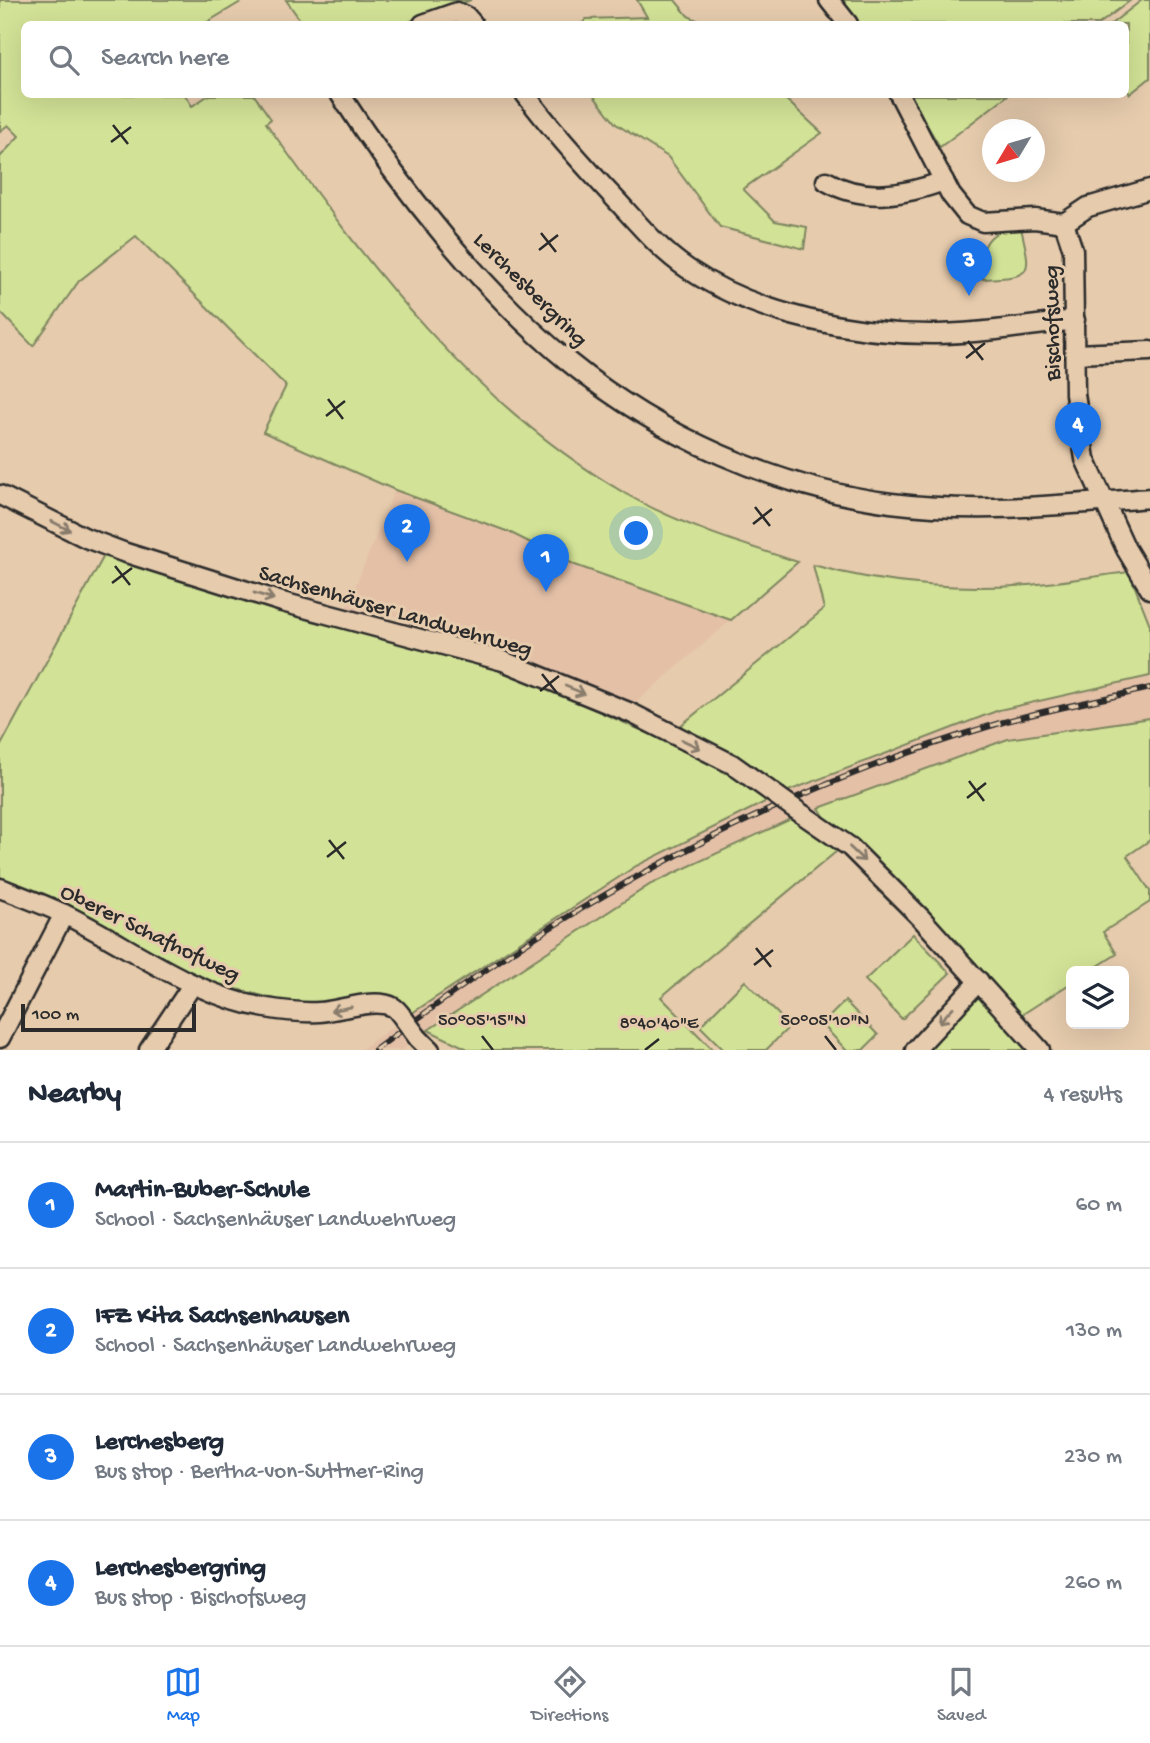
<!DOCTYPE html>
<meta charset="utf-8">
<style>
:root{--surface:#fff;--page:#f2f2f3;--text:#1f2937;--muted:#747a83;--line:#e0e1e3;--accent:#1a73e8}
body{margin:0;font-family:"Gochi Hand",sans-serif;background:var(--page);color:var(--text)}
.controls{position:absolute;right:21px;bottom:21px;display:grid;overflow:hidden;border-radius:10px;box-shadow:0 7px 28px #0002}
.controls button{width:63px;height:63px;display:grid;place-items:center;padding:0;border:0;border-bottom:2px solid var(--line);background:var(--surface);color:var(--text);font:35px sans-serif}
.compass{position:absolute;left:982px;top:119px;width:63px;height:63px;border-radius:50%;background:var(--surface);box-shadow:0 7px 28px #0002;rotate:232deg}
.scale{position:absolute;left:21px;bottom:18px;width:175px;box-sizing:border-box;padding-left:7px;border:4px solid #2b2b2b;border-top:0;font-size:19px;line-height:24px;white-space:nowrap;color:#2b2b2b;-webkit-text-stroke:5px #e6cbad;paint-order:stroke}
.you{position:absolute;left:637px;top:534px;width:24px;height:24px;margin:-18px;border:5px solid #fff;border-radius:50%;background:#1a73e8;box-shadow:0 0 0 10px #1a73e833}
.badge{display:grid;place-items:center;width:46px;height:46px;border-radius:50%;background:var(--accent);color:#fff;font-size:23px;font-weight:700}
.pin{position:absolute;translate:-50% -58px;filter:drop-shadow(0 2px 4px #0008)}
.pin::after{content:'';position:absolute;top:37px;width:24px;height:21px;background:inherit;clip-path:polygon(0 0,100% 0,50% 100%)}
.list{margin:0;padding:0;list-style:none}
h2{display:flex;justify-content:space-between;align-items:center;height:91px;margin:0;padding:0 28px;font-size:30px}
h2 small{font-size:23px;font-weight:400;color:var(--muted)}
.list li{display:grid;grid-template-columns:46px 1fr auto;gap:21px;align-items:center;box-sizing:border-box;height:126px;padding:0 28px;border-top:2px solid var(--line)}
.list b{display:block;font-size:26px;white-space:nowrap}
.list p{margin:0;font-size:23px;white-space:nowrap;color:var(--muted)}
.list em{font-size:23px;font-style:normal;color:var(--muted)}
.icon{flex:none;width:38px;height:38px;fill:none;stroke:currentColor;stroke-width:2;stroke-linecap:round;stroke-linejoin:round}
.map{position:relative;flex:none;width:1150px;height:1050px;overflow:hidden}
.search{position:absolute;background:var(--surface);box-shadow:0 7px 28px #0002;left:21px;right:21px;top:21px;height:77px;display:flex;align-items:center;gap:18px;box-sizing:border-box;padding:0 24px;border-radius:10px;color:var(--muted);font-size:26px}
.sheet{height:595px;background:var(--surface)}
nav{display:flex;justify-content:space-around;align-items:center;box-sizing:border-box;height:98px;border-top:2px solid var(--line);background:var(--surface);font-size:19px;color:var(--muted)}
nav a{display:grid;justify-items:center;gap:4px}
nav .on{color:var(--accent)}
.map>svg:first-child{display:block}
.built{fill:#e4c0a7}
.green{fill:#d2e296;stroke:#7e8660;stroke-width:2}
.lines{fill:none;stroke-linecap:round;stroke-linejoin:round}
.minor-casing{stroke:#2b2b2b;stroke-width:23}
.minor{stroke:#e6cbad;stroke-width:18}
.rail-casing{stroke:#2b2b2b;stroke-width:6}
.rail{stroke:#e6cbad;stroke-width:3.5;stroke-dasharray:10;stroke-linecap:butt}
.minor-bridge-casing{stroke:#2b2b2b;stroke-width:23;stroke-linecap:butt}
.minor-bridge{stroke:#e6cbad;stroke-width:18}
.oneway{stroke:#887b6c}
.ticks{fill:none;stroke:#2b2b2b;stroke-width:2.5}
.labels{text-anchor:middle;stroke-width:6;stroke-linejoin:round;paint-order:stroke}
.street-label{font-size:23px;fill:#2b2b2b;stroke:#e6cbad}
.ticks-label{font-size:18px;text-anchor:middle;fill:#2b2b2b;stroke:#e6cbad;stroke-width:6;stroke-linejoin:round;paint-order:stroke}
</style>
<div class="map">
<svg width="1150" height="1050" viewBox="0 0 1150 1050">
<rect width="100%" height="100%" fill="#e6cbad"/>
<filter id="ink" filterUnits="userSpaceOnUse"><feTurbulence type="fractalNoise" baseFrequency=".0143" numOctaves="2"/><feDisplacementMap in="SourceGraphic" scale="14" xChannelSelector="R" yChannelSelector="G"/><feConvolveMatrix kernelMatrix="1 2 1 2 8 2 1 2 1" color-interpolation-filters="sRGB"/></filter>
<g filter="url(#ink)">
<g class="built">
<path d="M395,490L509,532L575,565L731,620L633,705L505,654L375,609L370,620L345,611Z"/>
<path d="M1150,676V718L1008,739L793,818L651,884L428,1030L402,1050H360L412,1013L636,866L769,800L999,710Z"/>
</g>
<g class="green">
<path d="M0,0H244L204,24H24V94L185,95L192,106L209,95H254L271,119L266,123C367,265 473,405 626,494C680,525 739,543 798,562L731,620L575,565L509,532L395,490L263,432L286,386L136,236L79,281L33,346L0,312V157L19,136L8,125L0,131Z"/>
<path d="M286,0H471L402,24H303Z"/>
<path d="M637,0H675L688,16L706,24H582L586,19L647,17Z"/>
<path d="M840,0H1131L1099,24H858Z"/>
<path d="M1142,0H1150V78L1130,94L1126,88V24H1111Z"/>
<path d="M593,95H781L822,133L743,189L775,221L807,227L804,249L720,227L668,157L616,124Z"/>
<path d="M909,95H1008L940,147Z"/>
<path d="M1010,227L1021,228C1032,275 1033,277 983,279C981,252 981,236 1010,227Z"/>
<path d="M106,552L516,675L734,771L769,800L636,866L412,1013L381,994L303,1006L200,980L67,908L0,877V747Z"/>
<path d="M813,565C887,586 972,592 1048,583C1075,580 1102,575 1129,572L1150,625V676L999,710L786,792L679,727L824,609Z"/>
<path d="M1150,718V840L1127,856L1150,891V902L1103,932L1117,954L1090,971H1071V983L1015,1019L831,827L819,808L1008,739Z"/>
<path d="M793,818L837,851L661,997L713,1050H470L428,1030L651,884Z"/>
<path d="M913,934L950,973L902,1019L865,980Z"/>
<path d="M745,981L790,1026L766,1050H724L700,1026Z"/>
<path d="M980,992L1032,1050H925Z"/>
<path d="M845,1001L878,1035L863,1050H846L822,1024Z"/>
</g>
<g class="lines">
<defs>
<g id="minor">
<path d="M829,0L848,24"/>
<path d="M423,24L457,12L466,16L473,24"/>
<path d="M340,94C399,187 485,294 570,363C660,436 776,488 891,503C978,514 1063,505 1150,498"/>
<path d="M525,94C554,133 586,168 619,203C640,226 661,251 688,269C756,315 856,335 937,334C983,333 1029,326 1075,320"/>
<path d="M899,94L951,195L967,215L983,222L1035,219L1064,223L1073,250L1075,394L1085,459L1126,549L1150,589"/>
<path d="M826,181C864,203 905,195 944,181"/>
<path d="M1064,223L1088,207L1150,189"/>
<path d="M1075,354L1150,351"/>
<path d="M0,495L86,538L123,552L282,602L503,661L631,713L732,764L777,796"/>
<path d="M802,814L850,847L921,918L1040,1050"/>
<path d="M0,888C21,896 43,904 64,914C130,946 193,996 266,1008C284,1011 301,1013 319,1012C339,1011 375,997 393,1007C397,1009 401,1015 404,1019"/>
<path d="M0,1038L64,914"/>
<path d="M418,1038L430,1050"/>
<path d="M149,1050L193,984"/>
<path d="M915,1050L979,981"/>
</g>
</defs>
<use href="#minor" class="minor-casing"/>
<use href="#minor" class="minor"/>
<defs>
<path id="rail" d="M375,1050C433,1007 491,964 553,926C690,841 845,768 1000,723C1049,709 1100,700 1150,688"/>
</defs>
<use href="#rail" class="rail-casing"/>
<use href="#rail" class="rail"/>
<defs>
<g id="minor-bridge">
<path d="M777,796L802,814"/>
<path d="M404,1019L418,1038"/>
</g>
</defs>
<use href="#minor-bridge" class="minor-bridge-casing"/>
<use href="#minor-bridge" class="minor-bridge"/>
</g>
<defs><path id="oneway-shaft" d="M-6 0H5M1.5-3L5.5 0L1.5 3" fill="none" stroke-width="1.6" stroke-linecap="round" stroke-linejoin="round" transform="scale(1.75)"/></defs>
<g class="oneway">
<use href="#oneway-shaft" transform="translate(61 526) rotate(27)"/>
<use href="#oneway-shaft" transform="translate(264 596) rotate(17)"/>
<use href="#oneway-shaft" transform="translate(575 690) rotate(22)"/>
<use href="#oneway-shaft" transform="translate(691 744) rotate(26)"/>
<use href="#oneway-shaft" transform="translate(857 854) rotate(44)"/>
<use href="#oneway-shaft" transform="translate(341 1009) rotate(169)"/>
<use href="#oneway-shaft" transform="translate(946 1015) rotate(133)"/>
</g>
</g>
<path class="ticks" d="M113,125L128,144M111,142L131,127M541,233L556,252M539,250L558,235M968,341L983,360M966,358L985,343M328,399L343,419M326,416L345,401M755,507L770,526M753,524L772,509M115,566L130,585M112,583L132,568M542,674L557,693M540,691L559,676M969,781L984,801M967,798L986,783M329,840L344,859M327,857L346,842M756,948L771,967M754,965L773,950M482,1036L493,1050M825,1036L836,1050M645,1050L659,1039"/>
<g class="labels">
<g class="street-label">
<text transform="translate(532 288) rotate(45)" y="8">Lerchesbergring</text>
<text transform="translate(1050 323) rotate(-91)" y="8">Bischofsweg</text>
<text transform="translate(396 609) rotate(16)" y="8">Sachsenhäuser Landwehrweg</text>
<text transform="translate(151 931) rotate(26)" y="8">Oberer Schafhofweg</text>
</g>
</g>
<g class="ticks-label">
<text x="482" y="1025">50°05'15"N</text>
<text x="825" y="1025">50°05'10"N</text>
<text x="659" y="1028">8°40'40"E</text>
</g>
</svg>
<div class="controls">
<button><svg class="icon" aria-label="layers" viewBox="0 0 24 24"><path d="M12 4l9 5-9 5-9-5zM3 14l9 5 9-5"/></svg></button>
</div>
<svg class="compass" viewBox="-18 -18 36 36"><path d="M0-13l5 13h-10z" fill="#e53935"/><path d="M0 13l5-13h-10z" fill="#747a83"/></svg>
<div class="scale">100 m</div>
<div class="you"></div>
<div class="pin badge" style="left:546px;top:592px">1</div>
<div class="pin badge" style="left:407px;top:562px">2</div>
<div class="pin badge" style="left:969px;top:296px">3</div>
<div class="pin badge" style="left:1078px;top:460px">4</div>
<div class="search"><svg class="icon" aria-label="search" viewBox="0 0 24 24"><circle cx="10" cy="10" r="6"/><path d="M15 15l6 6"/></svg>Search here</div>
</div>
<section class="sheet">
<h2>Nearby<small>4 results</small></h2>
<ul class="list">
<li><span class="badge">1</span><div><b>Martin-Buber-Schule</b><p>School · Sachsenhäuser Landwehrweg</p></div><em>60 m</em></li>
<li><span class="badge">2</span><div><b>IFZ Kita Sachsenhausen</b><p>School · Sachsenhäuser Landwehrweg</p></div><em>130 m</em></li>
<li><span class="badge">3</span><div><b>Lerchesberg</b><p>Bus stop · Bertha-von-Suttner-Ring</p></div><em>230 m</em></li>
<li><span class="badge">4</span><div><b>Lerchesbergring</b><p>Bus stop · Bischofsweg</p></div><em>260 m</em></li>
</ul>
</section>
<nav>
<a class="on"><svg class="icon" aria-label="map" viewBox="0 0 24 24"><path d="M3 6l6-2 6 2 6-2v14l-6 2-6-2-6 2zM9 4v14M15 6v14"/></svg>Map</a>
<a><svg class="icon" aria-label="directions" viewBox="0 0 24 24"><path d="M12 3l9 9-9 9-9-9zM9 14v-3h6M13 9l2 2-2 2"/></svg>Directions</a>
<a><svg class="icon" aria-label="saved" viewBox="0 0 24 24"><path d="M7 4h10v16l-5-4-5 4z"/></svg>Saved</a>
</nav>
